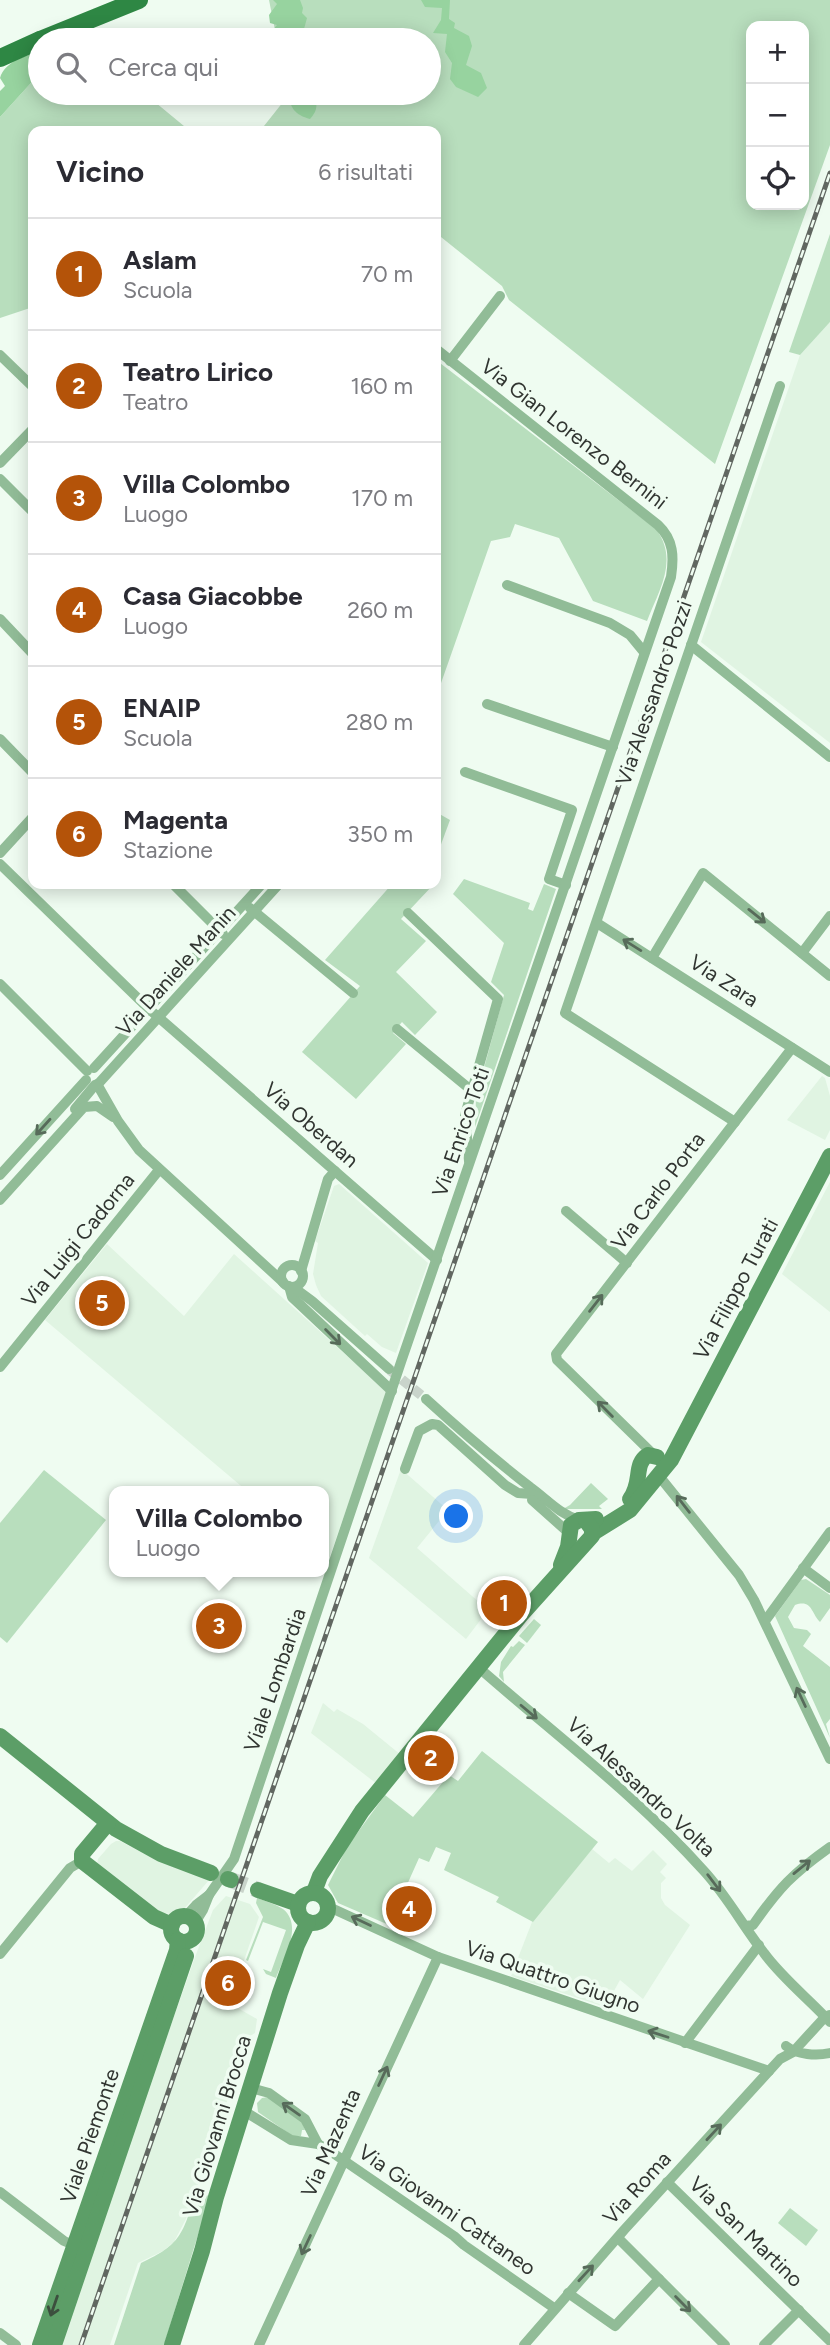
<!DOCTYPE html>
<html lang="it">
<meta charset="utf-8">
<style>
:root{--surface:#fff;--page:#f2f2f3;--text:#2b2b33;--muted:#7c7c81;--line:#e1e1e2;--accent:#b45309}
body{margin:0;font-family:Figtree,sans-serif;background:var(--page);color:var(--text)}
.controls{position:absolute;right:21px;top:21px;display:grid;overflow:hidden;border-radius:14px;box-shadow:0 4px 18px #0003}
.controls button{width:63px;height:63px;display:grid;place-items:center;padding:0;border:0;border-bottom:2px solid var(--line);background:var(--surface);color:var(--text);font:35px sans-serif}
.you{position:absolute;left:457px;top:1517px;width:24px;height:24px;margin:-18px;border:5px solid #fff;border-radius:50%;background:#1a73e8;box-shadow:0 0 0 10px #1a73e833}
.badge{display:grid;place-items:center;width:46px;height:46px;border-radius:50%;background:var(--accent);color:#fff;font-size:23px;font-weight:700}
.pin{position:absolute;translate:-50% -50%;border:4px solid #fff;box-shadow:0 2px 7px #0006}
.popup{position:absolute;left:109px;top:1486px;width:220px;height:91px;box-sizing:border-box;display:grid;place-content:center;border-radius:14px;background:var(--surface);filter:drop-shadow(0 2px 5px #0005);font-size:23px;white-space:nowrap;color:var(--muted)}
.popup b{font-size:26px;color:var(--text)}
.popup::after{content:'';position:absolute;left:50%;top:100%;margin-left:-14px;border:14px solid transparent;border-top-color:var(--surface)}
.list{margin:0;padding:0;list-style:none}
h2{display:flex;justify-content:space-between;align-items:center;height:91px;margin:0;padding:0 28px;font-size:30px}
h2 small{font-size:23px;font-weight:400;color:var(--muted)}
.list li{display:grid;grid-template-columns:46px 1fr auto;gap:21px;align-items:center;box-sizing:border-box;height:112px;padding:0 28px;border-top:2px solid var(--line)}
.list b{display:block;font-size:26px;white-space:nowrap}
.list p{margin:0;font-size:23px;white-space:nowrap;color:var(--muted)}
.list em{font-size:23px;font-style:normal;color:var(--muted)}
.icon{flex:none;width:38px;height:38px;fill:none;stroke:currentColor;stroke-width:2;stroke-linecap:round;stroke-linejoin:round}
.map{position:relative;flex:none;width:830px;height:2345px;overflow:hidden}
.search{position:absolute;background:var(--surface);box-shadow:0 4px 18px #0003;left:28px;top:28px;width:413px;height:77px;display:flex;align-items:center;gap:18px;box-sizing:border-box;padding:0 24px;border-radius:38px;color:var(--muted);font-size:26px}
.panel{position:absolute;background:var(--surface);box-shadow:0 4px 18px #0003;left:28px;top:126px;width:413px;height:763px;border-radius:14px}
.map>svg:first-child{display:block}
.built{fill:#e0f4e2}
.green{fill:#b8debd;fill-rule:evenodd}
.forest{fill:#97d39f}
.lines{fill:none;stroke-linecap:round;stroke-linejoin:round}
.street-tunnel{stroke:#c9d4cb;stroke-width:10;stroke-dasharray:10 5;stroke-linecap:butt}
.secondary-tunnel{stroke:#c9d4cb;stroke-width:16;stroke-dasharray:16 8;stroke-linecap:butt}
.street{stroke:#91bc97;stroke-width:10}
.secondary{stroke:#5c9e67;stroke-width:16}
.primary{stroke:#2e8744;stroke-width:18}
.rail-casing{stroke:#616761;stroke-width:5}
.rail{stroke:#effcf1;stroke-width:2.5;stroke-dasharray:8;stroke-linecap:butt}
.oneway{stroke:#576b5a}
.oneway2{stroke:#3c4f3e}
.labels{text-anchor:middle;stroke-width:7;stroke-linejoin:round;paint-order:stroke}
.street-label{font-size:21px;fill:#313531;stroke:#effcf1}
</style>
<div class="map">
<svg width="830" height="2345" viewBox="0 0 830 2345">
<rect width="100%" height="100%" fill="#effcf1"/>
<g class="built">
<path d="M830,322V743L701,642L800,355Z"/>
<path d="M822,1076L825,1078L830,1096V1130L825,1140L787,1120Z"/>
<path d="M830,1182V1312L782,1274Z"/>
<path d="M339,1184L428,1263L396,1353L382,1347L367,1334L365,1336L321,1296L316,1285L313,1274L318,1243L315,1241L334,1186Z"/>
<path d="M107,1244L184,1316L234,1254L387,1392L329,1559L324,1555V1491H247L45,1320Z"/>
<path d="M401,1469L448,1510L417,1548L488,1610L466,1639L369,1558Z"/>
<path d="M323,1703L334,1712L337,1709L363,1724L401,1755L377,1784L311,1733Z"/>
<path d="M116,1841H120L156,1860L209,1880L184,1909L170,1914L155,1911L97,1865L98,1859L111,1844Z"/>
<path d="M592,1849L609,1863L615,1858L632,1871L653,1850L667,1864L660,1872L666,1878L661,1883V1898L665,1905L690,1925L643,1999L620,1980L605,2007L511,1976L532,1922Z"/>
<path d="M226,1896L250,1904L259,1917L240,1972L247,1975L236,2007L257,2019L255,2033L250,2036L186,2219L174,2242L163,2251L138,2263L110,2345H58L195,1957L213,1910Z"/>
</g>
<g class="green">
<path d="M269,0H830V145L715,464L509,300L502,286L436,233V131H260L287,97L286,93H429V40H277ZM751,26H804V205H751Z"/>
<path d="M40,73V93H144L190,131H33V307L0,318V117Z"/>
<path d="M830,234V322L800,355L789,352Z"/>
<path d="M436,360L656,529C679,560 659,590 647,621L593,601L559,538L515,524L510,537L491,541L440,686L436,684Z"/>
<path d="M436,812L450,820L436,858Z"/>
<path d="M464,879L530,903L528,909L533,911L544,884L556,889L475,1127L476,1097L504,995L491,982L504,943L453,894Z"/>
<path d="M392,884H434L401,919L426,941L396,972L437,1012L415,1035L402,1022L393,1033L406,1044L356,1099L302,1052L360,986L325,960Z"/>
<path d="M44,1470L106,1520L7,1643L0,1637V1523Z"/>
<path d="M591,1483L608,1499L599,1506L602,1509H563L570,1505Z"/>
<path d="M806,1579L830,1595V1608L820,1622C811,1613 812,1599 795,1605L788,1617L794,1628L807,1630L811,1634L803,1646L830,1667V1719L826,1724L830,1738L775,1616L801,1580Z"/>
<path d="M534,1619L541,1625L527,1643L519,1636Z"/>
<path d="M519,1641L525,1645L503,1672L504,1682L499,1676L501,1662L511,1646L513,1647Z"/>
<path d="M482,1751L598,1842L533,1922L496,1902L499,1897L444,1870L451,1853L436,1847L429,1862L419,1858L389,1925L338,1903L328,1885L347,1847L385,1795L413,1817L449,1775L458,1781Z"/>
<path d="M257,1898C265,1901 275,1904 283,1909C304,1926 283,1959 276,1978L266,1974L263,1969L271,1972L286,1930L263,1922L248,1961L246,1960L263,1917L256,1903Z"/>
<path d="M268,2097L302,2122L305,2130H302L301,2136L294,2137L258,2112L257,2103L262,2098Z"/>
<path d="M196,2193L210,2196L164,2345H114L141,2263C182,2244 182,2234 196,2193Z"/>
<path d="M790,2208L818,2230L806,2246L778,2223Z"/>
</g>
<g class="forest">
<path d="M273,0H300L303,8L302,13L307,18L304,29L311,34L307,40H274L278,34L272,31L277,25L270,23L269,15L277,4Z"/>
<path d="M421,0H450L449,19L455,23L454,28L469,36L472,46L466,65L481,73L487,88L478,97L456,87L450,79L452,63L445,52L447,34L433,33L441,20L442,8L425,7Z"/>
<path d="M40,50V73L0,117V91L5,86L0,78C5,61 25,57 40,50Z"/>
<path d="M313,93C318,104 318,110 310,119C295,115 290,108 288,93Z"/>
</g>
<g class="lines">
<path class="street-tunnel" d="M390,1370L426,1399"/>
<path class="secondary-tunnel" d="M231,1880L258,1890"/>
<g class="street">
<path d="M0,355L33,387"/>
<path d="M450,361L500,296"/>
<path d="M0,463L33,429"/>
<path d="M0,479L33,512"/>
<path d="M507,585L610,623L630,635L644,652"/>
<path d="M0,619L33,654"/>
<path d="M691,645L830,757"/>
<path d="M487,704L613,747"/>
<path d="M0,739L33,773"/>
<path d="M465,772L572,810L549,879L566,885"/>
<path d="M0,853L33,817"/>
<path d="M0,864L149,1009L437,1260"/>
<path d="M173,884L223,934"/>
<path d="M250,908L353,993"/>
<path d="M408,913L498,999L465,1115L469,1161"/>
<path d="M597,923L830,1072"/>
<path d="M802,953L830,916"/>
<path d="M652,958L703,873L830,976"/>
<path d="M0,984L87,1071"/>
<path d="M397,1029L471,1090"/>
<path d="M94,1068L262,884"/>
<path d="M99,1083L279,884"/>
<path d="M97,1084L118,1121L139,1150L283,1282"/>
<path d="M75,1109L95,1085"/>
<path d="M735,1122L565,1013L780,386"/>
<path d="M0,1175L86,1080"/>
<path d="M0,1200L84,1107L97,1106L113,1117"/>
<path d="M566,1211L627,1263"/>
<circle cx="292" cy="1276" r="11"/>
<path d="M301,1271L328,1179L335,1171"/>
<path d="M289,1286L292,1297L392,1391"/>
<path d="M293,1287L312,1301L389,1369"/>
<path d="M0,1367L159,1170"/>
<path d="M426,1399C460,1430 494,1459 530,1487C548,1500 558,1513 579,1520"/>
<path d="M654,1455L557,1360L556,1354L792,1048"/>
<path d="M405,1469L419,1431L432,1424L438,1425L505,1485L518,1493L532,1494L547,1501"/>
<path d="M659,1476L739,1575L754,1600L830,1759"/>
<path d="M532,1500L569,1533"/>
<path d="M803,1568L830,1588"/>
<path d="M765,1621L830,1532"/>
<path d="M478,1667C554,1734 636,1795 704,1871C727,1896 743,1926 764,1953C782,1978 809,1999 830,2022"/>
<path d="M329,1907L438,1957L769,2071"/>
<path d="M186,1916L196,1905L209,1895"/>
<path d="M195,1923L203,1910L209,1895L234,1859L401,1362L671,577C674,557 674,540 658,525L436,349"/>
<path d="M746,1926L753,1925C779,1888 793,1873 830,1847"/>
<path d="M0,1954L70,1868L82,1861"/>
<path d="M685,2043L759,1945"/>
<path d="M786,2046C797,2055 817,2056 830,2053"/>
<path d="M251,2088L269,2093L305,2119L318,2144"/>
<path d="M244,2111L291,2140L318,2144L330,2151L454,2236L464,2245L554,2308"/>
<path d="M667,2182L830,2341"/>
<path d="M0,2192L64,2241L81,2248"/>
<path d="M618,2238L725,2345"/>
<path d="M568,2293L615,2326L659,2279"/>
<path d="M0,2333L16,2345"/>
<path d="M259,2345L438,1957"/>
<path d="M524,2345L624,2230L780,2059L793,2052L825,2017L830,2015"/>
<path d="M764,2345L799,2310"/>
</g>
<g class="secondary">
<path d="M630,1499C643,1482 633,1464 648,1455L657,1457"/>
<path d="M593,1533L630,1510L671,1460L830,1156"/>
<path d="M561,1565L568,1547L571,1525L579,1520L596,1519"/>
<path d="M0,1736L116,1829L161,1854L211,1873"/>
<path d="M108,1823L82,1854V1861L154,1917L172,1925"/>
<path d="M228,1879L231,1880"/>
<path d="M258,1890L298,1904"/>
<path d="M314,1892L320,1876L362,1811L521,1615L592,1536V1529L586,1521"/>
<circle cx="313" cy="1908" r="15"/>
<circle cx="184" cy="1929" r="13"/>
<path d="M40,2345L177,1950L178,1940"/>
<path d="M54,2345L186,1956"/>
<path d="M172,2345L202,2251L216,2197L280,1993L297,1945L308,1922"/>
</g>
<g class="primary">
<path d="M40,40L139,0"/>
<path d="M0,58L40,40"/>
</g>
<defs>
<path id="rail" d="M81,2345L830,173"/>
</defs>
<use href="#rail" class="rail-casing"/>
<use href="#rail" class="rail"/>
</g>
<defs><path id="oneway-shaft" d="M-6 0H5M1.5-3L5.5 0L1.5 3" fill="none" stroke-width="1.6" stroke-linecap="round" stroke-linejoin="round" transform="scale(1.75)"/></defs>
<g class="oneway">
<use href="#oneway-shaft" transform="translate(757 916) rotate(39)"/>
<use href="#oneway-shaft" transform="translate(632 945) rotate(-148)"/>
<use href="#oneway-shaft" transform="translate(43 1127) rotate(132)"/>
<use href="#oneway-shaft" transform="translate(596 1303) rotate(-52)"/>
<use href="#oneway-shaft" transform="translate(333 1337) rotate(45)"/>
<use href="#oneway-shaft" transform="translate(605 1409) rotate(-135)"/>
<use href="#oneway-shaft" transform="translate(683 1504) rotate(-128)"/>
<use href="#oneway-shaft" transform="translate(801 1697) rotate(-115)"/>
<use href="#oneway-shaft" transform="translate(529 1712) rotate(40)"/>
<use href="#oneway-shaft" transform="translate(802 1867) rotate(-39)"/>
<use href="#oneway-shaft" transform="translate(714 1883) rotate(53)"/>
<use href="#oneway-shaft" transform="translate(361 1921) rotate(-155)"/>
<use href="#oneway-shaft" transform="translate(658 2034) rotate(-162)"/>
<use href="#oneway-shaft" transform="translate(383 2076) rotate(-65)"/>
<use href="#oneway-shaft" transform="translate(291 2109) rotate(-145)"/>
<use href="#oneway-shaft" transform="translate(714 2132) rotate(-47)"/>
<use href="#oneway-shaft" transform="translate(306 2245) rotate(115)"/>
<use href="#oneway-shaft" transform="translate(586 2273) rotate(-47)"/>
<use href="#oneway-shaft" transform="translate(683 2304) rotate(45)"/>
</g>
<use class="oneway2" href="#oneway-shaft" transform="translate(54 2306) rotate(109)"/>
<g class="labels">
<g class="street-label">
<text transform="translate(574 434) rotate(38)" y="7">Via Gian Lorenzo Bernini</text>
<text transform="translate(654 693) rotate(-71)" y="7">Via Alessandro Pozzi</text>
<text transform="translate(176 971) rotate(-48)" y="7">Via Daniele Manin</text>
<text transform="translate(724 981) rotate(33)" y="7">Via Zara</text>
<text transform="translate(311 1125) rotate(41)" y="7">Via Oberdan</text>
<text transform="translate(461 1132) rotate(-71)" y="7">Via Enrico Toti</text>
<text transform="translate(658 1191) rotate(-53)" y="7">Via Carlo Porta</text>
<text transform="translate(78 1240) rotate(-51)" y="7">Via Luigi Cadorna</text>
<text transform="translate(736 1289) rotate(-62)" y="7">Via Filippo Turati</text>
<text transform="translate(275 1680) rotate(-71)" y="7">Viale Lombardia</text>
<text transform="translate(641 1787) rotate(43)" y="7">Via Alessandro Volta</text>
<text transform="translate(553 1977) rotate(19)" y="7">Via Quattro Giugno</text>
<text transform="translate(217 2126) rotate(-73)" y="7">Via Giovanni Brocca</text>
<text transform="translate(90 2136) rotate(-71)" y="7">Viale Piemonte</text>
<text transform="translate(331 2143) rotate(-66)" y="7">Via Mazenta</text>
<text transform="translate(637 2188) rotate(-48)" y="7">Via Roma</text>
<text transform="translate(447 2210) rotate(35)" y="7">Via Giovanni Cattaneo</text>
<text transform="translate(746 2232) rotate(44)" y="7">Via San Martino</text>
</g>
</g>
</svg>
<div class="controls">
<button>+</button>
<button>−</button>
<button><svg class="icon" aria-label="locate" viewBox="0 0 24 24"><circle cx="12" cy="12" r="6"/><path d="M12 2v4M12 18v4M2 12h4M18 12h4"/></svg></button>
</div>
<div class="you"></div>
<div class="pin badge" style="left:504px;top:1603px">1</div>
<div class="pin badge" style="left:431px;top:1758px">2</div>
<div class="pin badge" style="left:219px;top:1626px">3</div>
<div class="popup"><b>Villa Colombo</b>Luogo</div>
<div class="pin badge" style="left:409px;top:1909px">4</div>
<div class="pin badge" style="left:102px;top:1303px">5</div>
<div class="pin badge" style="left:228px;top:1983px">6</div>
<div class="search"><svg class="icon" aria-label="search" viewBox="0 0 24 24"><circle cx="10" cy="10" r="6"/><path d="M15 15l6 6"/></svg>Cerca qui</div>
<section class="panel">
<h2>Vicino<small>6 risultati</small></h2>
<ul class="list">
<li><span class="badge">1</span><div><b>Aslam</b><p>Scuola</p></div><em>70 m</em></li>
<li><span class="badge">2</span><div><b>Teatro Lirico</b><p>Teatro</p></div><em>160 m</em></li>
<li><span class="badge">3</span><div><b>Villa Colombo</b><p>Luogo</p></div><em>170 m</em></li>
<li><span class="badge">4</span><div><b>Casa Giacobbe</b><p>Luogo</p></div><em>260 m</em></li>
<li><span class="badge">5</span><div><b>ENAIP</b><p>Scuola</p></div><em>280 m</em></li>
<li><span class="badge">6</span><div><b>Magenta</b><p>Stazione</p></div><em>350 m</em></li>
</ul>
</section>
</div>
